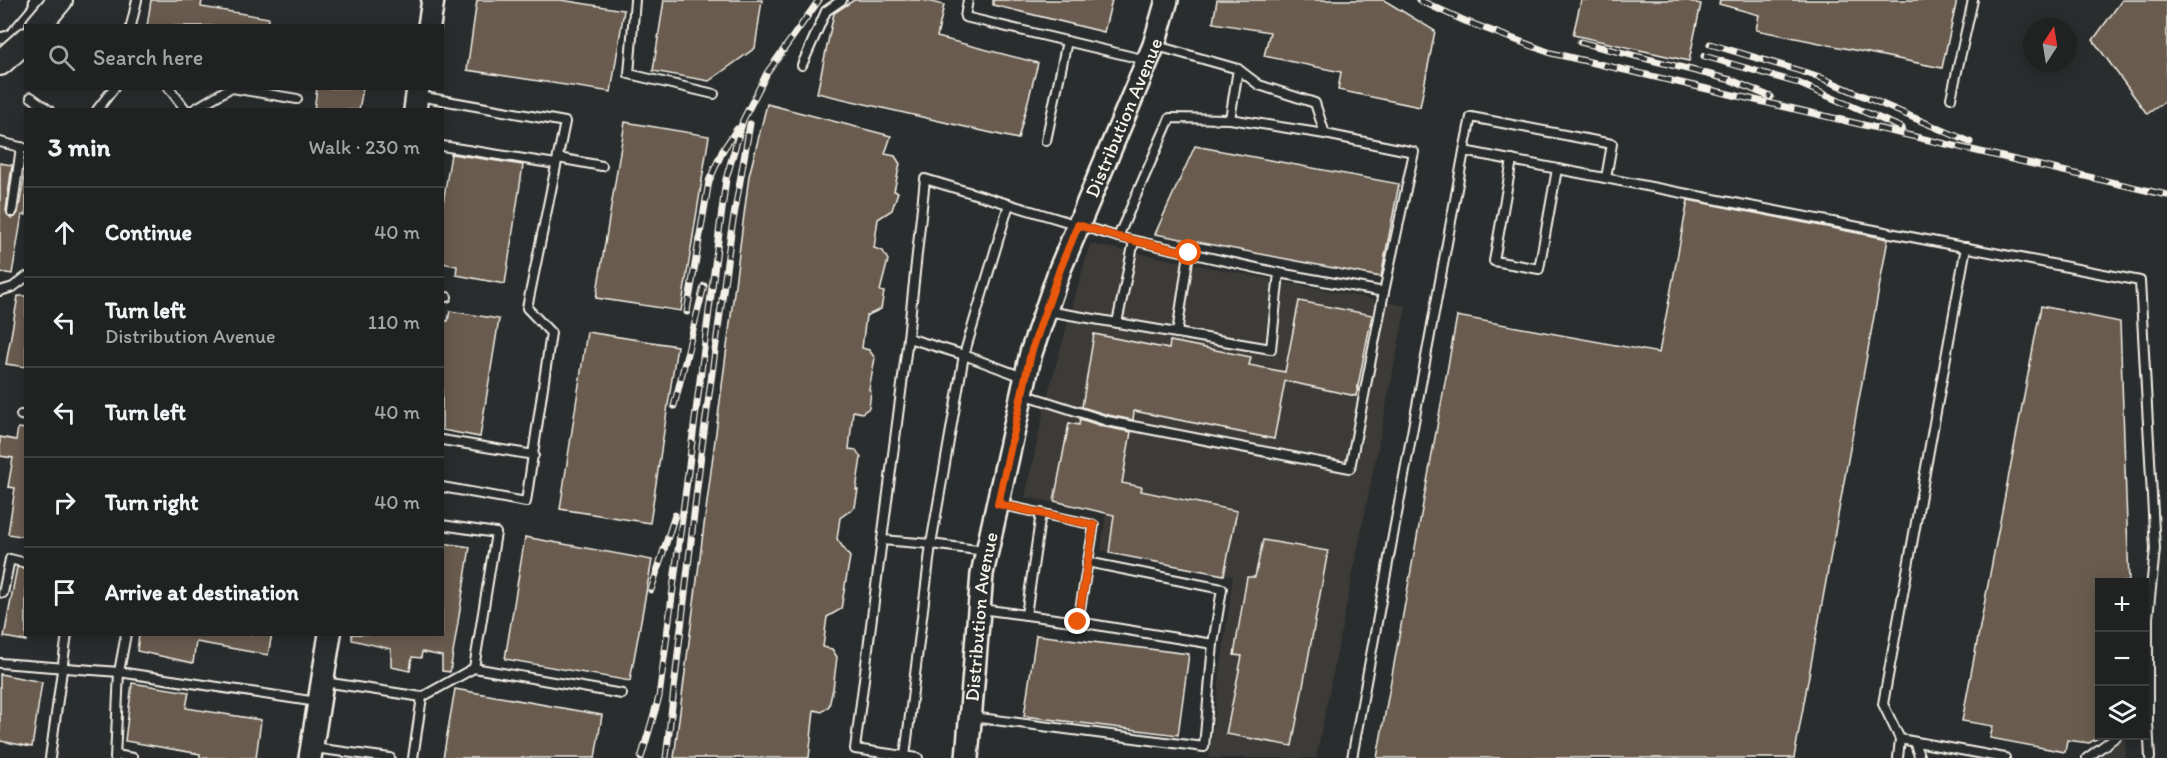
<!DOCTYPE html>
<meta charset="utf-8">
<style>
:root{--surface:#202222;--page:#282a2a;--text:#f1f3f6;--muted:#a2a4a5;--line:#3d3f40}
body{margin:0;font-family:Itim,sans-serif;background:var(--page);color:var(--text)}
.controls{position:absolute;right:18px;bottom:18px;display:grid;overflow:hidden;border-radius:0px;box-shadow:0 3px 15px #0003}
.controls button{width:54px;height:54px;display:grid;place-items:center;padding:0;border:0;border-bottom:2px solid var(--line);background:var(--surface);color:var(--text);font:30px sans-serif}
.compass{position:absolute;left:2023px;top:18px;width:54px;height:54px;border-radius:50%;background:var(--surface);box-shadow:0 3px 15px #0003;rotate:12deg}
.stop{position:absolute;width:18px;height:18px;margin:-14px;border:4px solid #ea580c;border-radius:50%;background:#fff}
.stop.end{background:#ea580c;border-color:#fff;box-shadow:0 2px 6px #0008}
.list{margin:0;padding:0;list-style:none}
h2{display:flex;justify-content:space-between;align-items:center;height:78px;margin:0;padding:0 24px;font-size:26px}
h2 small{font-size:20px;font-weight:400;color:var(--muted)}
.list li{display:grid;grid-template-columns:39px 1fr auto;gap:18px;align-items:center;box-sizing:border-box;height:90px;padding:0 24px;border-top:2px solid var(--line)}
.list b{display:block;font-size:22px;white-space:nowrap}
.list p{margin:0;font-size:20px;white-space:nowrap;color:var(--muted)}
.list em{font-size:20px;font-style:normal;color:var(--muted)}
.icon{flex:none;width:33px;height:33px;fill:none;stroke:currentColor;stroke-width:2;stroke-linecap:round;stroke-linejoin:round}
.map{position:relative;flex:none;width:2167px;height:758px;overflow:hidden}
.search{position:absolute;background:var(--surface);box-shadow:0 3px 15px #0003;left:24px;top:24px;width:420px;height:66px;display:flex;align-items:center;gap:15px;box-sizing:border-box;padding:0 21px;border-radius:0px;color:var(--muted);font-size:22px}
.panel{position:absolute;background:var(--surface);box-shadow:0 3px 15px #0003;left:24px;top:108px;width:420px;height:528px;border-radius:0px}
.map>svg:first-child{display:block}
.built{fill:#3d3b38}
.building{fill:#695c50;stroke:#f4f1e8;stroke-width:1.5}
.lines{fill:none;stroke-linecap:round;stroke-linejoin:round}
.lane-casing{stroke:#f4f1e8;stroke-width:12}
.secondary-casing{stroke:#f4f1e8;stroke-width:26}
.primary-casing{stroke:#f4f1e8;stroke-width:28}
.lane{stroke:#2a2d2e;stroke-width:8}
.secondary{stroke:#2a2d2e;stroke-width:21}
.primary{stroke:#2a2d2e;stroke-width:24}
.rail-casing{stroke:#f4f1e8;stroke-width:7}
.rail{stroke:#2a2d2e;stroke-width:4.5;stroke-dasharray:14;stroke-linecap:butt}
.route{stroke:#ea580c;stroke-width:8}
.labels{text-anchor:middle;stroke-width:4.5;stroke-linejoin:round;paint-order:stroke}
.street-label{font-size:20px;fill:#f4f1e8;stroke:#2a2d2e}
</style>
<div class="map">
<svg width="2167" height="758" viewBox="0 0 2167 758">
<rect width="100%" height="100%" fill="#2a2d2e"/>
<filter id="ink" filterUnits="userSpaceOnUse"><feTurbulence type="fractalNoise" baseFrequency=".0167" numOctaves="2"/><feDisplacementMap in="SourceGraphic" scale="12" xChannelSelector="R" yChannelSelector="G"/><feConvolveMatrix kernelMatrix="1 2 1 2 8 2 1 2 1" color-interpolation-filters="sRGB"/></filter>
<g filter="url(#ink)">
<g class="built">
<path d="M1090,244L1406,306L1316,758H1209L1233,576L1101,550L1106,513L1025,497L1047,397Z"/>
<path d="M2125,738L2126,758H2098Z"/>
</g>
<g class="building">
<path d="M151,0H202L201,7L269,18L268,26H147Z"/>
<path d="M477,0H561L624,10L611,92L467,70Z"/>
<path d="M664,0H762L755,48L709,81L653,71Z"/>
<path d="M854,0H923L944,5L937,37L1038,63L1018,139L817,93L834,13Z"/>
<path d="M993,0H1112L1104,32L993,5Z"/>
<path d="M1217,0H1384L1435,31L1420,107L1338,90L1341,72L1264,56L1270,32L1213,23Z"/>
<path d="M1581,0H1685L1701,4L1689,61L1573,35Z"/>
<path d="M1720,0H1957L1942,68L1756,30L1759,15L1719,4Z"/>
<path d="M2122,0H2167V100L2147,114L2093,40Z"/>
<path d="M317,88H363L359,110H314Z"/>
<path d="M767,104L891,136L885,154L895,156L900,164L894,191L898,192L892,210L878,219L874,248L883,251L888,260L880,291L884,292L881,309L866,316L862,348L869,350L875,358L869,390L871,391L869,408L862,413L853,411L849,449L856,450L861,458L856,490H858L855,507L840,518L837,539L850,557L841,609L827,617L823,647L832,649L837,657L833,689L829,706L822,712L814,710L809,758H674L749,176Z"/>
<path d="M625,122L709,136L681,311L596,298Z"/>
<path d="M1195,146L1399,184L1381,277L1155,234Z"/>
<path d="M451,154L523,165L505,284L456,275L457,266L442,263V209Z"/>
<path d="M0,163L12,165L6,211L11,218L15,217L18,213L26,168V215H22L12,274L0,272Z"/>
<path d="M1688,200L1888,239L1794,758H1377L1457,316L1659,353Z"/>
<path d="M18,296H26V367L6,364Z"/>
<path d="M1299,301L1372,315L1356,396L1285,381L1274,439L1134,411L1133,420L1108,415L1082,407L1094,334L1169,349L1170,341L1251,357L1249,365L1285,372Z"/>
<path d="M2041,306L2120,322L2129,582H2100V737L2089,743L2067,740L2065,752L1990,738L1993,726L1962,721Z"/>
<path d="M450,311L499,319L480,437L442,430V320L448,321Z"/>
<path d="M587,332L677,346L650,523L560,509Z"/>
<path d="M1080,419L1105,427L1131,432L1122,483L1142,487L1141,491L1237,511L1224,575L1109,553L1114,515L1054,501L1069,423L1079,425Z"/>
<path d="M18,428L26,429V537L8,534L15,488L8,487L13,458L0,456V437L16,440Z"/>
<path d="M525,537L652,560L630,681L505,659Z"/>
<path d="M1263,540L1328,551L1292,746L1226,734L1242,656L1234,655L1247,577H1255Z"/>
<path d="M442,543L470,547L450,672L442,671V656L422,652L421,658L412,657L410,671L391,667V649L352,640V634H442Z"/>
<path d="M17,567L26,569V641L4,637Z"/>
<path d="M139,634H272L268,655L196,642L193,663L137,651Z"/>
<path d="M1036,635L1189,654L1178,735L1024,716Z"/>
<path d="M0,674L42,682L32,747L0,741Z"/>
<path d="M132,683L189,692L186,708L261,720L256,758H200V754L125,741Z"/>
<path d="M455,689L602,715L595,758H443Z"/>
</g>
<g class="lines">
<defs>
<g id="lane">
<path d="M635,0L629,74L714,94"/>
<path d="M968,0L965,17L1146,60"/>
<path d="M131,26L137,0"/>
<path d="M802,65L826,11L842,0"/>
<path d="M1238,69L1259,85L1315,103L1325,134L1414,152L1384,292L1279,273"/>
<path d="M169,88L186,110"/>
<path d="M232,88L297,99"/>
<path d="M419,96L565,122L527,308L551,333L526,502L442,487"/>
<path d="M31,97L49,110"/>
<path d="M1951,98L1973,0"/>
<path d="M97,110L114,88"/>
<path d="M193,110L230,88"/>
<path d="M1230,119L1325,134"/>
<path d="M1046,141L1067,41"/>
<path d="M0,142L24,148"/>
<path d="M442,146L556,164"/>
<path d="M1464,151L1471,117L1612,144L1606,178"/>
<path d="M558,158L602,166"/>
<path d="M1512,160L1494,261L1539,269L1557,169"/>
<path d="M12,212L21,147"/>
<path d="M0,291L13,287L26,277"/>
<path d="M442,297H447"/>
<path d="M1047,311L1271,349L1279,273L1118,237L1170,118L1230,119L1238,69L1157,46"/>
<path d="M1117,323L1134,241"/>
<path d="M1177,333L1189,253"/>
<path d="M908,338L964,355L1023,377"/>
<path d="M1023,394L1107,421L1350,468L1384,292"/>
<path d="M21,415L26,416"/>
<path d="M442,440L534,455"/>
<path d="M882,540L931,544L985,551"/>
<path d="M3,593L10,559L26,563"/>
<path d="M981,609L1078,622L1094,525L998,504"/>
<path d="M1026,615L1041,513"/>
<path d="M1078,622L1213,644L1222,589L1087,562"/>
<path d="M0,663L119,672L126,634"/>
<path d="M474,668L622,694"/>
<path d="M324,682L422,697L413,758"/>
<path d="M422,697L474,668L496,533L442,525"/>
<path d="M972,717L1204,747L1213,644"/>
<path d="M2144,724L2148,722L2150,758"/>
<path d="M1900,739L1883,704L1966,247"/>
<path d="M1914,742L1920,758"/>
<path d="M314,748L390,758"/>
<path d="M116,755L133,758"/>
<path d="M905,756L931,544L964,355L1009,204"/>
<path d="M50,758L67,634"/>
<path d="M115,758L119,672L317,702"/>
<path d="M918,758L855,749L908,338L925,179L1118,237"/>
<path d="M1352,758L1464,151L2140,281L2155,549L2148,618V722"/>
<path d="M1898,758L1900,739L2005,758"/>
<path d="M2087,758L2117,736"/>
</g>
<g id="secondary">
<path d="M429,26L433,0"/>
<path d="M415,110L418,88"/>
<path d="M310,758L330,634"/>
<path id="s1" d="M967,758L982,574L1031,353L1060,269L1154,45L1167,0"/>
</g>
<g id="primary">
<path d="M0,19L16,0"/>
<path d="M38,26L60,0"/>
<path d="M0,63L26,40"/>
</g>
</defs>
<use href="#lane" class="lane-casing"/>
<use href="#secondary" class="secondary-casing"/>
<use href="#primary" class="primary-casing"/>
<use href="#lane" class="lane"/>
<use href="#secondary" class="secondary"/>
<use href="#primary" class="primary"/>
<defs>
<g id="rail">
<path d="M1419,0L1465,21L1551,53L2167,195"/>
<path d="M1580,42L1731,80L1771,97"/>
<path d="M1710,44L1817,76L1970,142"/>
<path d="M1704,56L1798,83L1902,128"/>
<path d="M687,312L709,181L723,150L737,129"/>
<path d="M674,406L704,286"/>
<path d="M651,590L675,515"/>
<path d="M641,758L659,697L726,179L743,120L767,73L819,0"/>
<path d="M666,758L701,454L731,233L750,124"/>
</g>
</defs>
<use href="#rail" class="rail-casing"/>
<use href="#rail" class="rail"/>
</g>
</g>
<g class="lines" filter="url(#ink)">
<path class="route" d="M1078,622L1094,525L998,504L1031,353L1060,269L1078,225L1118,237L1189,253"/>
</g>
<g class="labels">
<g class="street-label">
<text dy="7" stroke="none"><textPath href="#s1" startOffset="664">Distribution Avenue</textPath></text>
<text dy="7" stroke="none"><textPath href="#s1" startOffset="142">Distribution Avenue</textPath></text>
</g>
</g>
</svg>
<div class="controls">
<button>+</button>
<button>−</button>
<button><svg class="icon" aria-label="layers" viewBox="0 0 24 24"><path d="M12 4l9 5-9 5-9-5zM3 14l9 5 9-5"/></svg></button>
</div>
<svg class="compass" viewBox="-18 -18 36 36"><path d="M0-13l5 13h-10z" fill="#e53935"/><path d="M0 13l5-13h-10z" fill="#a2a4a5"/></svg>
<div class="stop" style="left:1189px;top:253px"></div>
<div class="stop end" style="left:1078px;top:622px"></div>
<div class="search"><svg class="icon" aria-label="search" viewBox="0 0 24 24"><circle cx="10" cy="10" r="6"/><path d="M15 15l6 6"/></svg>Search here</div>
<section class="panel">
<h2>3 min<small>Walk · 230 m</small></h2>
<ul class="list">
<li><svg class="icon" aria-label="ahead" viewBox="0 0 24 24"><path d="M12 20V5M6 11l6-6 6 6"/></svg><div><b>Continue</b></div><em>40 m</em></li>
<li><svg class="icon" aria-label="left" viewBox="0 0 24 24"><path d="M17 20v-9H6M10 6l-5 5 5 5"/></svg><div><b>Turn left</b><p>Distribution Avenue</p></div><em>110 m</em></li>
<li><svg class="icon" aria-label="left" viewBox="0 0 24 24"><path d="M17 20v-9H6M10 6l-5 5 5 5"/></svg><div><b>Turn left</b></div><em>40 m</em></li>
<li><svg class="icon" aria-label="right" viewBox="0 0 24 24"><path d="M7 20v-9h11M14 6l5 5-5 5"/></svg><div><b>Turn right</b></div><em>40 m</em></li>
<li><svg class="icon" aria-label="arrive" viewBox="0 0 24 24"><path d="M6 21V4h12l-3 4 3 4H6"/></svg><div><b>Arrive at destination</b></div></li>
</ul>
</section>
</div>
